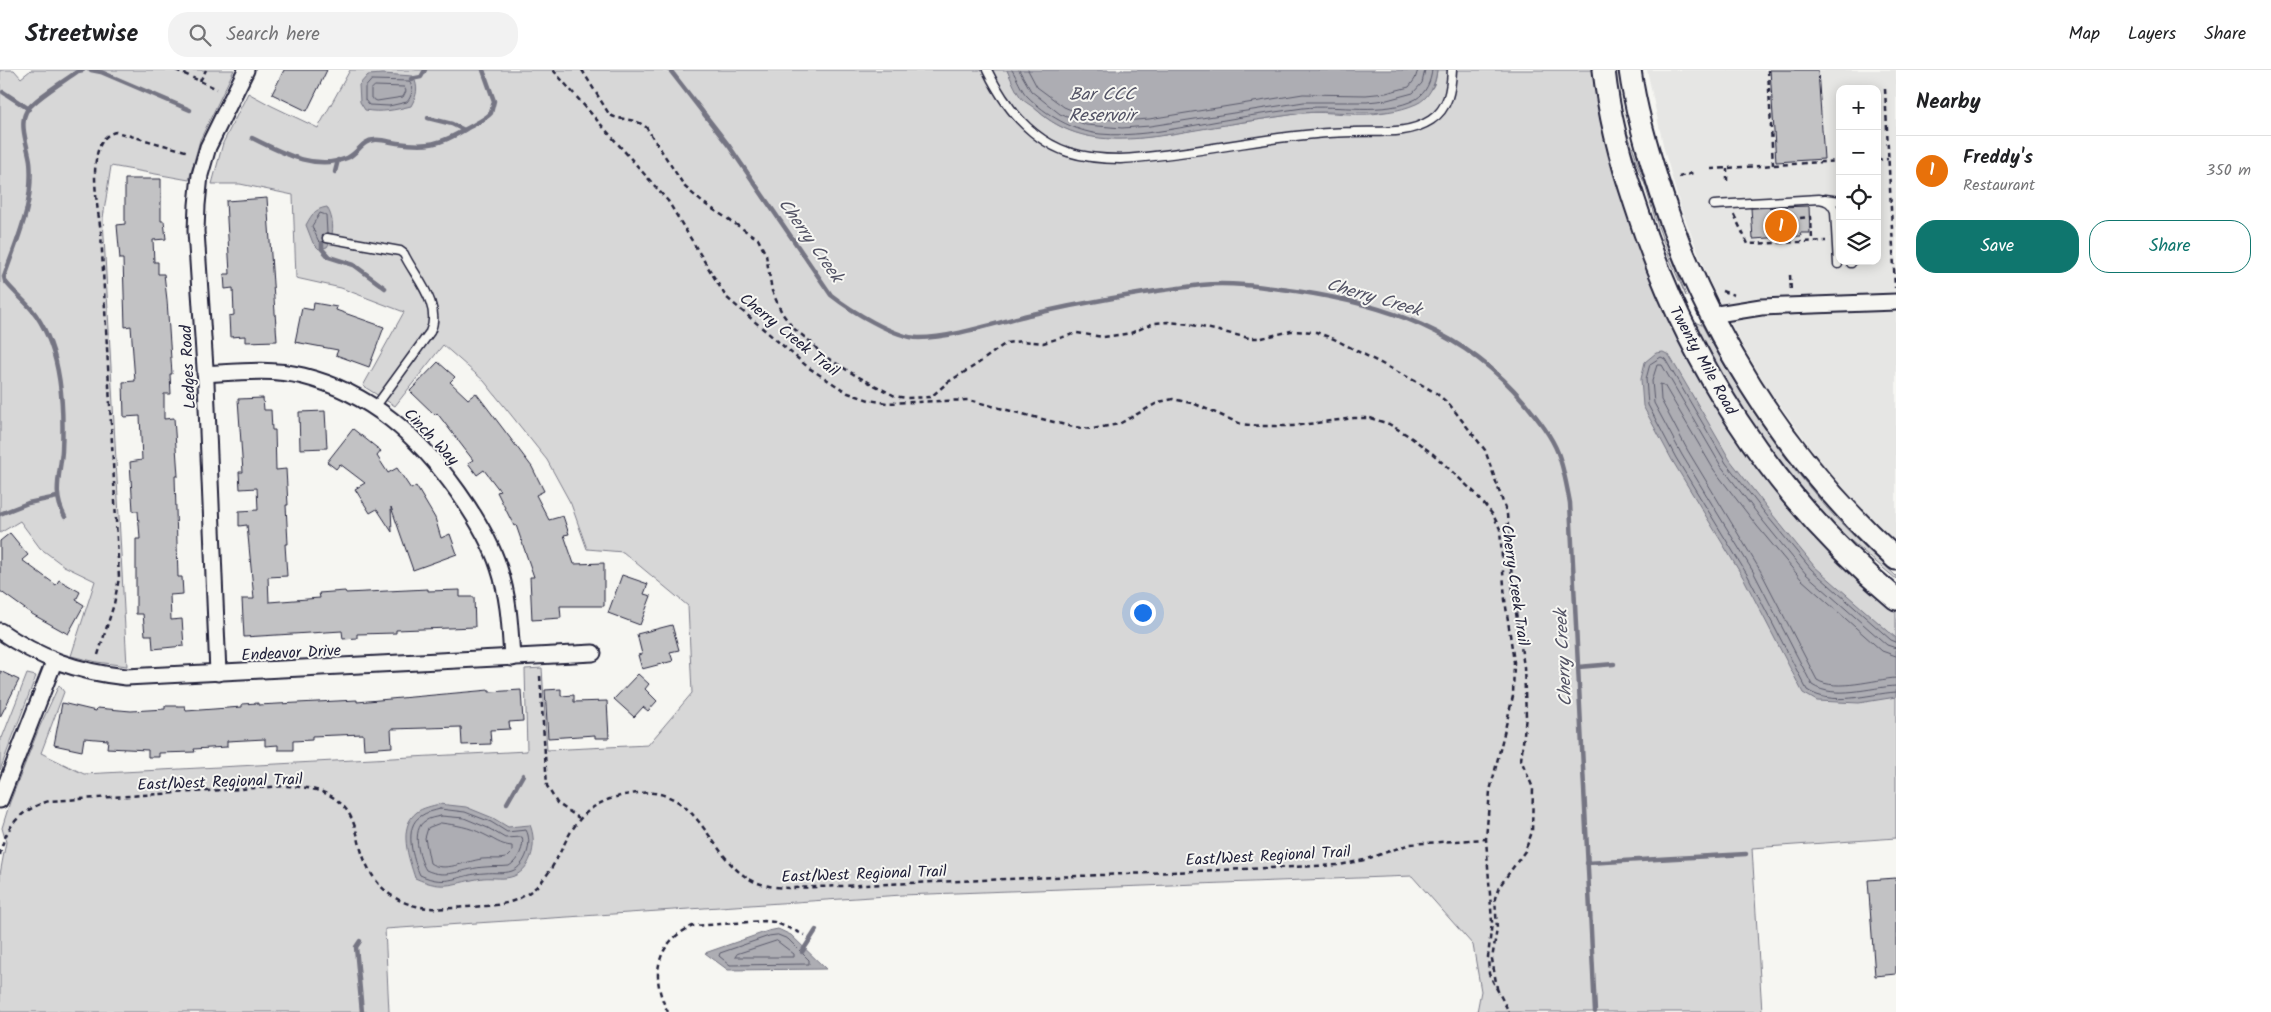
<!DOCTYPE html>
<meta charset="utf-8">
<style>
:root{--surface:#fff;--page:#f2f2f2;--text:#202124;--muted:#757577;--line:#e0e0e0;--accent:#0f766e}
body{margin:0;font-family:Kalam,sans-serif;background:var(--page);color:var(--text)}
.controls{position:absolute;right:15px;top:15px;display:grid;overflow:hidden;border-radius:10px;box-shadow:0 2px 12px #0003}
.controls button{width:45px;height:45px;display:grid;place-items:center;padding:0;border:0;border-bottom:1px solid var(--line);background:var(--surface);color:var(--text);font:25px sans-serif}
.you{position:absolute;left:1142px;top:542px;width:18px;height:18px;margin:-12px;border:4px solid #fff;border-radius:50%;background:#1a73e8;box-shadow:0 0 0 8px #1a73e833}
.badge{display:grid;place-items:center;width:32px;height:32px;border-radius:50%;background:var(--accent);color:#fff;font-size:16px;font-weight:700}
.pin{position:absolute;translate:-50% -50%;border:2px solid #fff;box-shadow:0 1px 5px #0006}
.list{margin:0;padding:0;list-style:none}
h2{display:flex;justify-content:space-between;align-items:center;height:65px;margin:0;padding:0 20px;font-size:21px}
h2 small{font-size:16px;font-weight:400;color:var(--muted)}
.list li{display:grid;grid-template-columns:32px 1fr auto;gap:15px;align-items:center;box-sizing:border-box;height:70px;padding:0 20px;border-top:1px solid var(--line)}
.list b{display:block;font-size:19px;white-space:nowrap}
.list p{margin:0;font-size:16px;white-space:nowrap;color:var(--muted)}
.list em{font-size:16px;font-style:normal;color:var(--muted)}
.actions{display:flex;gap:10px;padding:15px 20px}
.actions a{flex:1;padding:11px 0;border:1px solid var(--accent);border-radius:20px;text-align:center;font-size:18px;color:var(--accent)}
.actions .main{background:var(--accent);color:#fff}
.icon{flex:none;width:28px;height:28px;fill:none;stroke:currentColor;stroke-width:2;stroke-linecap:round;stroke-linejoin:round}
.map{position:relative;flex:none;width:1896px;height:942px;overflow:hidden}
header{display:flex;align-items:center;gap:30px;box-sizing:border-box;height:70px;padding:0 25px;background:var(--surface);border-bottom:1px solid var(--line)}
header strong{font-size:24px}
nav{display:flex;gap:28px;margin-inline-start:auto;font-size:18px}
.search{width:350px;height:45px;background:var(--page);display:flex;align-items:center;gap:12px;box-sizing:border-box;padding:0 18px;border-radius:20px;color:var(--muted);font-size:19px}
main{display:flex}
aside{flex:1;background:var(--surface)}
.map>svg:first-child{display:block}
.built{fill:#e6e6e4;fill-rule:evenodd}
.green{fill:#d7d7d7;stroke:#7c7c89}
.water{fill:#adadb3;stroke:#757583}
.lines{fill:none;stroke-linecap:round;stroke-linejoin:round}
.shore{stroke:#5a5a6b;stroke-width:1}
.stream{stroke:#757583;stroke-width:4.5}
.building{fill:#c2c2c4;stroke:#22223b}
.service-casing{stroke:#22223b;stroke-width:11}
.minor-casing{stroke:#22223b;stroke-width:19}
.secondary-casing{stroke:#22223b;stroke-width:25}
.path{stroke:#22223b;stroke-width:2.5;stroke-dasharray:5 4;stroke-linecap:butt}
.service{stroke:#f6f6f2;stroke-width:8}
.minor{stroke:#f6f6f2;stroke-width:15}
.secondary{stroke:#f6f6f2;stroke-width:21}
.labels{text-anchor:middle;stroke-width:4;stroke-linejoin:round;paint-order:stroke}
.street-label{font-size:16px;fill:#22223b;stroke:#f6f6f2}
.water-label{font-size:18px;font-style:italic;fill:#535365;stroke:#f6f6f2}
</style>
<header>
<strong>Streetwise</strong>
<div class="search"><svg class="icon" aria-label="search" viewBox="0 0 24 24"><circle cx="10" cy="10" r="6"/><path d="M15 15l6 6"/></svg>Search here</div>
<nav><a>Map</a><a>Layers</a><a>Share</a></nav>
</header>
<main>
<div class="map">
<svg width="1896" height="942" viewBox="0 0 1896 942">
<rect width="100%" height="100%" fill="#f6f6f2"/>
<filter id="ink" filterUnits="userSpaceOnUse"><feTurbulence type="fractalNoise" baseFrequency=".02" numOctaves="2"/><feDisplacementMap in="SourceGraphic" scale="10" xChannelSelector="R" yChannelSelector="G"/><feConvolveMatrix kernelMatrix="1 2 1 2 8 2 1 2 1" color-interpolation-filters="sRGB"/></filter>
<g filter="url(#ink)">
<path class="built" d="M1647,0H1896V472L1855,431L1818,388L1767,317L1741,273L1711,215L1680,136L1664,79ZM1840,19H1877V191H1840Z"/>
<g class="green">
<path d="M0,0H14L21,8L31,0H234L200,70L189,110L111,96L103,148L127,596L97,592L71,586L95,511L64,496L40,478L20,451L0,463Z"/>
<path d="M350,0H1007C1012,12 1020,21 1028,31C1074,84 1144,69 1205,58C1237,53 1270,48 1302,43C1330,40 1361,49 1389,41C1396,39 1428,23 1432,18C1436,13 1436,6 1437,0H1596L1673,254L1880,527L1896,540V768L1752,778L1762,942H1477L1481,921L1473,875L1412,806L902,825L385,859L389,942H0V804L6,772L2,758L10,732L39,658L59,615L64,622L41,683L84,704L527,681L525,599L542,598L547,680L648,675L692,623L688,536L623,482L587,479L571,434L547,390L484,311L443,275L395,336L363,316L404,242L341,218L296,208L293,125L240,114H212L223,73L248,23L272,36L318,58Z"/>
<path d="M1622,48L1686,226L1670,190L1655,148L1645,115L1623,59Z"/>
<path d="M1692,251L1702,255C1739,324 1782,389 1836,448C1855,468 1876,487 1896,506V509L1818,443L1744,346Z"/>
<path d="M27,604L36,606L0,700V667L2,668Z"/>
</g>
<g class="water">
<path d="M1007,0H1437C1436,13 1429,29 1416,34C1380,50 1341,39 1303,43C1269,48 1235,53 1202,59C1147,68 1085,83 1038,41C1034,37 1028,34 1023,30C1017,24 1011,9 1007,0Z"/>
<path d="M383,4L413,6C419,18 417,25 411,36C395,40 381,43 365,40L360,32L359,15L368,5Z"/>
<path d="M327,137C334,149 335,165 327,177L319,179L313,173L306,155C312,144 315,139 327,137Z"/>
<path d="M1663,282L1669,285L1730,390L1772,444L1814,496L1896,568V627L1859,633L1817,631L1803,623L1744,509L1672,390L1643,336L1641,309L1645,292L1656,283Z"/>
<path d="M439,734L466,737L493,748L508,757L530,755C537,771 533,798 514,806C504,810 494,807 483,808C454,812 446,822 415,808C409,789 397,757 417,742C422,738 432,736 439,734Z"/>
<path d="M778,859L791,865L826,899L728,900L705,883L768,861Z"/>
</g>
<g class="lines">
<g class="shore">
<path d="M1012,0C1017,8 1021,20 1027,26C1046,45 1073,61 1100,64C1131,67 1161,61 1191,56C1228,49 1266,43 1303,38C1337,34 1385,46 1416,29C1426,23 1431,11 1432,0"/>
<path d="M1019,0L1031,21L1060,44L1086,55L1122,58L1150,56L1304,32H1367L1387,30L1413,23L1422,13L1425,0"/>
<path d="M1028,0L1037,17L1064,37L1088,47L1122,51L1149,49L1303,24L1366,25L1386,23L1409,17L1415,9L1418,0"/>
<path d="M372,10L409,11C414,18 412,26 407,32L389,36L369,35L365,30V18Z"/>
<path d="M375,16L404,17L406,21L403,27L377,31L371,28V20Z"/>
<path d="M324,172L321,173L318,170L312,156L320,143L326,145L327,163"/>
<path d="M1896,572L1891,570L1811,499L1768,447L1726,393L1665,289L1661,287L1650,294L1646,309L1648,335L1676,388L1748,506L1807,620C1833,637 1867,624 1896,622"/>
<path d="M1896,578L1887,575L1806,504L1763,451L1721,396L1662,295H1657L1652,311L1654,333L1682,385L1754,503L1812,615C1835,630 1870,617 1896,616"/>
<path d="M1896,586L1882,581L1801,509L1757,456L1714,400L1664,315L1660,314L1661,330L1688,381L1760,500L1817,610C1836,622 1875,609 1896,608"/>
<path d="M440,739L465,742L491,752L507,762L526,760C533,772 526,796 512,801C503,804 494,802 485,803C458,804 448,818 420,805C413,790 403,756 421,746C426,742 434,741 440,739Z"/>
<path d="M441,746L464,748L488,758L505,768L522,767C525,776 518,791 509,796C501,797 493,796 485,797C464,798 447,810 426,800C419,789 411,759 425,751C429,748 436,747 441,746Z"/>
<path d="M441,753C456,755 469,757 483,764C494,769 500,775 512,776V782L506,788C498,790 490,788 482,789C466,791 444,803 430,793L425,768L428,758Z"/>
<path d="M778,865L788,869L809,890V894L730,895L719,886L720,883L769,866Z"/>
<path d="M777,871L794,884V887H735L737,884Z"/>
</g>
<g class="stream">
<path d="M91,0L101,2L190,40"/>
<path d="M670,0L729,76L831,225C850,240 895,268 919,268C951,268 996,253 1028,245C1085,232 1144,222 1201,215C1233,212 1265,217 1296,221C1385,234 1465,261 1525,333C1537,348 1551,365 1558,383C1564,399 1567,417 1570,433L1595,942"/>
<path d="M411,9L421,7L425,0"/>
<path d="M3,22L29,39"/>
<path d="M428,48L452,54L464,60"/>
<path d="M252,68C281,82 314,101 347,88C357,84 363,70 374,70C381,69 390,72 397,73C427,77 440,75 466,59C474,54 485,50 491,43L494,31L483,0"/>
<path d="M335,102L338,90"/>
<path d="M322,173V179L329,187L354,195L385,218"/>
<path d="M0,444L28,433L57,427"/>
<path d="M65,447C52,424 60,406 62,381C64,336 62,283 36,245C27,232 14,223 5,211L4,207C18,166 34,136 30,91C28,77 19,55 26,42C32,30 66,10 78,1L83,0"/>
<path d="M1578,597L1614,594"/>
<path d="M507,733L523,705"/>
<path d="M1587,793L1746,784"/>
<path d="M360,871L356,877L362,942"/>
<path d="M802,882L816,860"/>
</g>
</g>
<g class="building">
<path d="M284,0H327L307,41L272,24Z"/>
<path d="M1770,0H1818L1824,89L1776,92Z"/>
<path d="M125,109H161V151H164L166,169L153,170L154,192H158V204H164L167,230L172,304H170L171,324H164V349L174,348L178,406H175L178,507H182L183,524L170,525L171,550L182,549L184,576L153,579L152,565H145L143,544H136V469H140L138,441H133L130,392L142,390L140,346L124,347L123,312L135,311L131,256L125,257L123,189H120L117,155L125,154Z"/>
<path d="M267,128L277,271L245,272V266L230,267L229,246L234,245L233,218L225,219L224,204H230L226,131Z"/>
<path d="M1809,136L1810,163H1800L1801,166L1753,169L1751,138Z"/>
<path d="M314,233L337,237L336,240L384,257L369,297L336,285L338,280L295,272L302,238L313,240Z"/>
<path d="M438,292L455,307L450,312L468,329L476,323L532,397L544,421L536,425L549,450L563,446L569,464L564,465L574,494L604,493V536H560L561,548L532,550L530,507H534L516,455L514,456L497,422L500,421L484,400L477,405L468,393L473,390L437,343L435,345L410,321Z"/>
<path d="M263,328L264,340H271L272,360H275L276,400L286,399L288,435H286L288,474H285L287,506L268,507L269,532L320,528L319,523L345,521L346,523L428,519V521L460,520V527H474L475,557L396,560V563L357,564V568L343,569L342,561L244,567L242,529H254L247,455L239,456V441L258,440L257,418L240,419L239,402H243L238,329Z"/>
<path d="M325,341L327,378L300,379L299,342Z"/>
<path d="M353,359L381,381L377,386L388,403L397,398L411,419L416,416L435,448L441,468L450,464L457,484L413,500L391,437L392,462L377,439L370,443L355,419L365,413L340,394L336,399L327,392Z"/>
<path d="M10,463L28,485L22,490L56,515L59,510L80,522L76,530L84,535L68,564L32,544L0,521V471Z"/>
<path d="M622,505L648,514L644,524L651,526L640,555L608,543Z"/>
<path d="M672,555L679,580L670,582L673,591L642,599L638,585L642,584L637,564Z"/>
<path d="M0,601L19,610L0,647Z"/>
<path d="M638,604L649,614L645,619L657,631L648,641L643,637L634,647L614,629Z"/>
<path d="M561,619V626L574,625V632L607,631L609,668H595V665L548,668L545,620Z"/>
<path d="M489,620V622L521,620L523,651L509,652L510,659L490,660L491,674L462,675L461,657L391,659L392,677L364,679L363,664L312,666V670L293,671V680H278V675L265,676V669L227,671V677L194,679L195,682L159,683V687H148V680L107,678L108,670L84,668L82,681L54,675L62,633L96,641L97,638L131,641L165,639V636H185L186,641L242,637V634L258,633V635L357,630V632Z"/>
<path d="M1896,808V904L1875,906L1868,810Z"/>
</g>
<g class="lines">
<defs>
<g id="service">
<path d="M987,0C1004,35 1030,69 1068,82C1084,87 1102,89 1120,89C1199,85 1275,63 1353,62C1379,61 1408,65 1431,50C1449,38 1451,19 1452,0"/>
<path d="M1825,129L1840,131"/>
<path d="M1714,135L1819,129C1827,130 1832,133 1835,141L1838,194"/>
<path d="M327,168L400,181L404,184C414,206 443,235 430,262L376,336"/>
<path d="M1851,191V193"/>
</g>
<g id="minor">
<path d="M1711,245L1761,237L1896,232"/>
<path d="M205,304C238,302 271,298 303,306C371,323 418,366 458,422C475,446 490,470 499,498C509,528 510,557 512,588"/>
<path d="M0,561C39,588 78,602 126,607L593,583"/>
<path d="M218,603L206,313L196,161L197,135L200,105L208,77L246,0"/>
<path d="M0,730L54,592"/>
</g>
<g id="secondary">
<path d="M1604,0C1609,47 1621,92 1636,136C1684,288 1773,427 1896,529"/>
<path d="M1630,0C1635,37 1646,74 1657,110C1702,256 1783,386 1896,489"/>
</g>
</defs>
<use href="#service" class="service-casing"/>
<use href="#minor" class="minor-casing"/>
<use href="#secondary" class="secondary-casing"/>
<g class="path">
<path d="M176,0L217,19"/>
<path d="M553,0L668,131L726,227L809,298L848,323L869,330L887,333L969,330L1073,357L1092,359L1119,354L1159,332L1173,329L1195,334L1241,354L1260,356H1293L1354,348H1370L1389,354L1409,366L1433,384L1475,423L1493,445L1500,459L1505,530L1514,592L1513,626L1490,721L1486,769L1492,852L1488,887L1489,904L1509,942"/>
<path d="M582,0L609,44C620,52 632,46 646,57L685,117L702,132L758,169L766,185L772,221L782,243L793,258L812,273L821,284L855,305L895,326L906,328L931,327L948,312L976,295L1006,273L1022,271L1043,273L1077,263L1103,267L1118,265L1131,263L1154,253L1168,252L1189,254L1249,268H1262L1291,261L1316,262L1334,269L1417,312L1436,323L1450,335L1485,380L1507,444L1513,522L1524,597L1526,646L1521,690L1533,718L1532,762L1525,781L1499,817L1495,828L1497,859L1492,889L1498,924"/>
<path d="M1768,0L1773,95"/>
<path d="M200,11L206,0"/>
<path d="M1885,19L1895,218"/>
<path d="M1877,90L1888,89"/>
<path d="M1711,99L1840,91"/>
<path d="M1679,107L1696,102"/>
<path d="M1727,111V99"/>
<path d="M1734,145L1748,174L1826,171"/>
<path d="M1800,148L1811,147L1812,171"/>
<path d="M1783,167L1784,173"/>
<path d="M1790,205L1791,222"/>
<path d="M1722,221L1734,225"/>
<path d="M98,585L114,534L119,508L101,162C98,139 83,68 116,62L189,82"/>
<path d="M540,606L547,716L557,733L579,748"/>
<path d="M0,785C5,757 20,740 49,731L287,716C308,717 330,720 345,738C354,749 357,763 360,776C368,806 385,829 416,836C432,840 451,838 468,837C486,836 504,836 520,828C576,799 551,732 638,723C701,716 709,790 753,811C767,817 779,818 793,818L1339,795L1364,790L1410,774L1486,769"/>
<path d="M668,942C650,908 655,872 693,856L764,851L774,852L805,865"/>
</g>
<use href="#service" class="service"/>
<use href="#minor" class="minor"/>
<use href="#secondary" class="secondary"/>
</g>
</g>
<g class="labels">
<g class="street-label">
<text transform="translate(790 264) rotate(39)" y="6">Cherry Creek Trail</text>
<text transform="translate(1704 290) rotate(61)" y="6">Twenty Mile Road</text>
<text transform="translate(187 297) rotate(-93)" y="6">Ledges Road</text>
<text transform="translate(432 366) rotate(47)" y="6">Cinch Way</text>
<text transform="translate(1516 515) rotate(82)" y="6">Cherry Creek Trail</text>
<text transform="translate(291 582) rotate(-3)" y="6">Endeavor Drive</text>
<text transform="translate(220 711) rotate(-2)" y="6">East/West Regional Trail</text>
<text transform="translate(1268 785) rotate(-3)" y="6">East/West Regional Trail</text>
<text transform="translate(864 803) rotate(-2)" y="6">East/West Regional Trail</text>
</g>
<g class="water-label">
<text x="1102" y="30">Bar CCC<tspan x="1102" dy="21">Reservoir</tspan></text>
<text transform="translate(811 170) rotate(55)" y="6">Cherry Creek</text>
<text transform="translate(1374 227) rotate(16)" y="6">Cherry Creek</text>
<text transform="translate(1563 588) rotate(-93)" y="6">Cherry Creek</text>
</g>
</g>
</svg>
<div class="controls">
<button>+</button>
<button>−</button>
<button><svg class="icon" aria-label="locate" viewBox="0 0 24 24"><circle cx="12" cy="12" r="6"/><path d="M12 2v4M12 18v4M2 12h4M18 12h4"/></svg></button>
<button><svg class="icon" aria-label="layers" viewBox="0 0 24 24"><path d="M12 4l9 5-9 5-9-5zM3 14l9 5 9-5"/></svg></button>
</div>
<div class="you"></div>
<div class="pin badge" style="left:1781px;top:156px;background:#e8710a">1</div>
</div>
<aside>
<h2>Nearby<small></small></h2>
<ul class="list">
<li><span class="badge" style="background:#e8710a">1</span><div><b>Freddy's</b><p>Restaurant</p></div><em>350 m</em></li>
</ul>
<div class="actions"><a class="main">Save</a><a>Share</a></div>
</aside>
</main>
